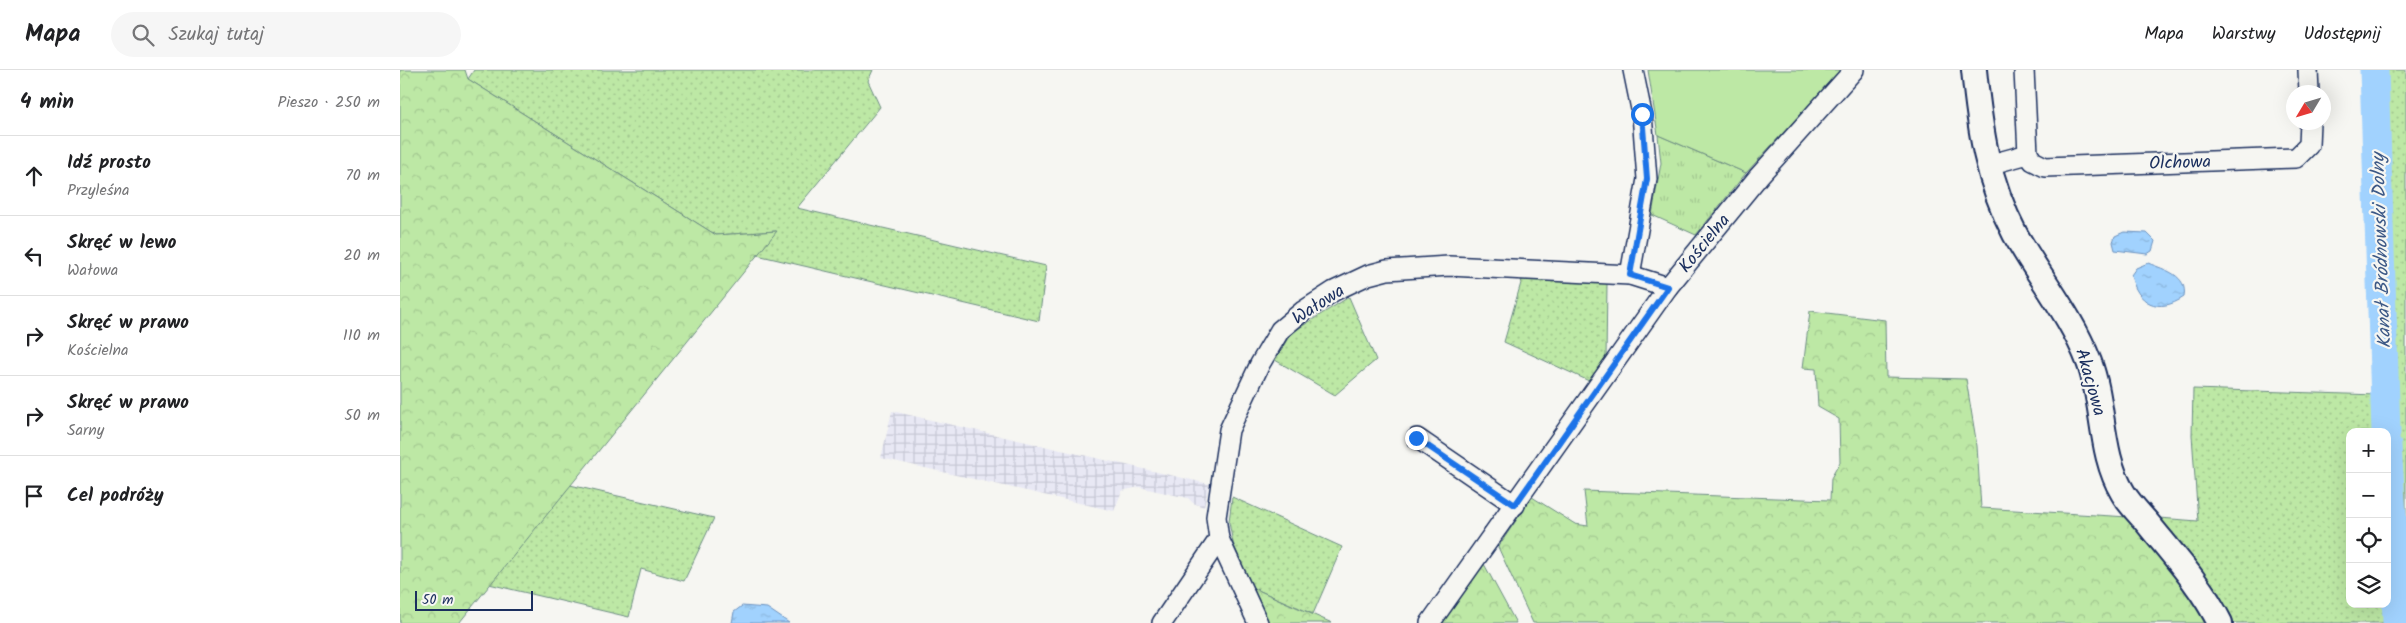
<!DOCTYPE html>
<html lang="pl">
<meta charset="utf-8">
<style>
:root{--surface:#fff;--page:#f6f6f6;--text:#202124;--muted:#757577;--line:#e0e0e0}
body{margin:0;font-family:Kalam,sans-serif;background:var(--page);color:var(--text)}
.controls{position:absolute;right:15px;bottom:15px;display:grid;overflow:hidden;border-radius:10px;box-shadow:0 5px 20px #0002}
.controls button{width:45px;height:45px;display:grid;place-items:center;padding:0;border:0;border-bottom:1px solid var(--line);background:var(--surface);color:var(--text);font:25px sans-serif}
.compass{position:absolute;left:1886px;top:15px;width:45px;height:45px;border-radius:50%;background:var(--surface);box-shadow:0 5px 20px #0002;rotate:232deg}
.scale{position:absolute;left:15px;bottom:12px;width:118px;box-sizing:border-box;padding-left:5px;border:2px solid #1b2f5e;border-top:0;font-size:14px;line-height:18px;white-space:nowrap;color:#1b2f5e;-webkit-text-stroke:4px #f6f6f2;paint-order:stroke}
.stop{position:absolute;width:15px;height:15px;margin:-11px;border:4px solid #1a73e8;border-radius:50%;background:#fff}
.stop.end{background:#1a73e8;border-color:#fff;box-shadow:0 1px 5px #0008}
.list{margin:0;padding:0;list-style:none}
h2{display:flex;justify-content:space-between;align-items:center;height:65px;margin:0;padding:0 20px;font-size:21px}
h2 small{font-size:16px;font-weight:400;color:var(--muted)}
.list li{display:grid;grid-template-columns:32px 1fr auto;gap:15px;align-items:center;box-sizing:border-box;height:80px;padding:0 20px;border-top:1px solid var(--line)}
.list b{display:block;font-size:19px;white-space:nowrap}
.list p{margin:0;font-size:16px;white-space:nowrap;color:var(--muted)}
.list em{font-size:16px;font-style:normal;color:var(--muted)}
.icon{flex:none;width:28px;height:28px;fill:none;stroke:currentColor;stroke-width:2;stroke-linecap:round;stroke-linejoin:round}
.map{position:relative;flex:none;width:2006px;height:553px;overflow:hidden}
header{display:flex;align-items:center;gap:30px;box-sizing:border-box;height:70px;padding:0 25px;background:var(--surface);border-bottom:1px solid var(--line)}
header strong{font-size:24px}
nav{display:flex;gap:28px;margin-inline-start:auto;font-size:18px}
.search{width:350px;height:45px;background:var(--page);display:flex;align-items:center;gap:12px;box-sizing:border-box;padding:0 18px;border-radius:28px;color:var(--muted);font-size:19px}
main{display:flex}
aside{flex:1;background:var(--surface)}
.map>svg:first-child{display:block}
.industrial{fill:url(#industrial-grid)}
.grass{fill:url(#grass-dots);stroke:#6c8c82;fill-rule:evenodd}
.forest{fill:url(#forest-crowns);stroke:#6c8c82}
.park{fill:url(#park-tufts);stroke:#6c8c82}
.garden{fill:#bde8a5;stroke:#6c8c82}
.water{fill:url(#water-ripples);stroke:#6b91be}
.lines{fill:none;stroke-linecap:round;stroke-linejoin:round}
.river{stroke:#a1d2fe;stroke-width:29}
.minor-casing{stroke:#1b2f5e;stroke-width:22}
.tertiary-casing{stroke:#1b2f5e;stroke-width:28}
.minor{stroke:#f6f6f2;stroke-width:19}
.tertiary{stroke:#f6f6f2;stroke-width:24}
.route{stroke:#1a73e8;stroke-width:6}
.labels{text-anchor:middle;stroke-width:4.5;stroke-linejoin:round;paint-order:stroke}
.street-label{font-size:18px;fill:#1b2f5e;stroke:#f6f6f2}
.water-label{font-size:19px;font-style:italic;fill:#3c5886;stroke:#f6f6f2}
</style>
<header>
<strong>Mapa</strong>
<div class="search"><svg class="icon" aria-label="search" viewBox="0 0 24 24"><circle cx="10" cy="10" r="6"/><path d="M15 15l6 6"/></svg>Szukaj tutaj</div>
<nav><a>Mapa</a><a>Warstwy</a><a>Udostępnij</a></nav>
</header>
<main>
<aside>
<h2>4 min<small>Pieszo · 250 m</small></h2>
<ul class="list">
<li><svg class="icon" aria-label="ahead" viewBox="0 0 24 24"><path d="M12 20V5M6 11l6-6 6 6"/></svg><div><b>Idź prosto</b><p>Przyleśna</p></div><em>70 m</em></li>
<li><svg class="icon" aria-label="left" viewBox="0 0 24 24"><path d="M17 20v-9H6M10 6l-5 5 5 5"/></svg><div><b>Skręć w lewo</b><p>Wałowa</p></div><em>20 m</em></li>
<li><svg class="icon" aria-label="right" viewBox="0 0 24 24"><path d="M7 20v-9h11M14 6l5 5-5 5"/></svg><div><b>Skręć w prawo</b><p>Kościelna</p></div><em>110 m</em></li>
<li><svg class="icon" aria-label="right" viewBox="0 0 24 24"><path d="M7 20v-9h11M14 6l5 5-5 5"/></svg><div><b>Skręć w prawo</b><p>Sarny</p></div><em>50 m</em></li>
<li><svg class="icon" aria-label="arrive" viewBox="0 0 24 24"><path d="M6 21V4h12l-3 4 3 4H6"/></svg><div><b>Cel podróży</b></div></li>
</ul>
</aside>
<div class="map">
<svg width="2006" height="553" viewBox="0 0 2006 553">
<defs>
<pattern id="industrial-grid" width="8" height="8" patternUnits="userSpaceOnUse" patternTransform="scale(1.25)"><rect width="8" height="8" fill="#e8e8f4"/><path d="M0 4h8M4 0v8" fill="none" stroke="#c6c7d4"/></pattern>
<pattern id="grass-dots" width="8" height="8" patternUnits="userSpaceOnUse" patternTransform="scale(1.25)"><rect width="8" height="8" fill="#bde8a5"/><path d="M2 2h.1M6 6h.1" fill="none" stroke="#a2c790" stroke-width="1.8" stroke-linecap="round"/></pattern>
<pattern id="forest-crowns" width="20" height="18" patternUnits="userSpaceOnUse" patternTransform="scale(1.25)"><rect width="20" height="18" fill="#bde8a5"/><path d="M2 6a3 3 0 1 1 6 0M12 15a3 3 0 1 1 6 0" fill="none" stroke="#a2c790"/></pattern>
<pattern id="park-tufts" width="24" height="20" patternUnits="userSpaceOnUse" patternTransform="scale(1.25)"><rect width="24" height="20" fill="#bde8a5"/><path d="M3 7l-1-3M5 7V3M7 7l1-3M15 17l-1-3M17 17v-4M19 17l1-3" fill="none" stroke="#a2c790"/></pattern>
<pattern id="water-ripples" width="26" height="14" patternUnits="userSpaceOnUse" patternTransform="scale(1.25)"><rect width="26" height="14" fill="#a1d2fe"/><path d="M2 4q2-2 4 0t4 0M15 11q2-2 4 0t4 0" fill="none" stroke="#8ab5dc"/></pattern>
</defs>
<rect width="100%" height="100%" fill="#f6f6f2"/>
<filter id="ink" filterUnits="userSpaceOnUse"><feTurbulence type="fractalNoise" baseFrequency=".02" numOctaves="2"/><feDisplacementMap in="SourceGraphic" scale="10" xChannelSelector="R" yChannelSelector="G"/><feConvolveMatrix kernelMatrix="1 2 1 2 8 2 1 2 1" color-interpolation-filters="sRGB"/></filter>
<g filter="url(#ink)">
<path class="industrial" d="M492,341L809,414L806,428L804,437L793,433L788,428L739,417L722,421L714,441L481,388Z"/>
<g class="grass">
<path d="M74,0H473L468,11L480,37L397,138L646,196L639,251L357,185L376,161L316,165L68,9Z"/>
<path d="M1962,0H2006V553H1834L1818,521L1759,448L1798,451L1792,365L1793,319L1977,325L1965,139ZM1950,362H1987V534H1950Z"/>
<path d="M1123,206L1207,213L1206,289L1189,311L1104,272Z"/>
<path d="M949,227L976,290L935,325L875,290L891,263Z"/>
<path d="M170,415L314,448L284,511L241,499L229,547L89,514Z"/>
<path d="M832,427L942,477L913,544L851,517L833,473L829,452Z"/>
</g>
<g class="forest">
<path d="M0,0H65L68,9L316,165L377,161L59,553H0Z"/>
<path d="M1410,241L1485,250L1486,307L1566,309L1577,376L1581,438L1728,447L1784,515L1808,553H1133L1098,477L1132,427L1175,454L1188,456L1184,421L1430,430L1431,408L1440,392L1439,349L1418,337L1416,299L1403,298Z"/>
<path d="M1084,494L1116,553H1042Z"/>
<path d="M851,517L932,553H868Z"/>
</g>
<path class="park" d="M1258,65L1346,103L1296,165L1252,145L1261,93Z"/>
<path class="garden" d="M1248,0H1441L1346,103L1258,65Z"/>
<g class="water">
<path d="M1724,162L1747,163L1755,171L1752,181L1747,184L1715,180L1713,172L1715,166Z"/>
<path d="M1748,193C1765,200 1788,205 1784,227C1758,245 1737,233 1731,205L1736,198Z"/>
<path d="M342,536L367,538L389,553H332L334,542Z"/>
</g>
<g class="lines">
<g class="river">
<path d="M1974,0L1986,362"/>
<path d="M1987,376L1995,488L1997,553"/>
</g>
<defs>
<g id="minor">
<path d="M1624,0L1628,84L1633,91L1645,97L1896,88L1909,75L1910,52"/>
<path d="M1908,0L1909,22"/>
<path d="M1588,95L1628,84"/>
<path d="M1230,205L1247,109L1242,44L1233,0"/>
<path d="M1017,368L1115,435"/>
<path d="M762,553L819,469"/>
<path d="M858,553L819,469L816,447L829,360L860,294L880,260L903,241L934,221L968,205L987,200L1049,196L1230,205L1268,217"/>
<path d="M1030,553L1268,217L1359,106L1454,0"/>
</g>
<path id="tertiary" d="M1574,0C1580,59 1587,111 1615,164C1639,207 1671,245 1689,292C1705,334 1699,383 1723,423C1730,435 1741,445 1749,455C1775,487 1802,517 1820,553"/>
</defs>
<use href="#minor" class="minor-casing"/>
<use href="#tertiary" class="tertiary-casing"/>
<use href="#minor" class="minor"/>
<use href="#tertiary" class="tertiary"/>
</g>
</g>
<g class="lines" filter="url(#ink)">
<path class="route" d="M1016,368L1115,435L1268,217L1230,205L1247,109L1242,44"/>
</g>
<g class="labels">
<g class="street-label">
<text transform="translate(1780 92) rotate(-2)" y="6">Olchowa</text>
<text transform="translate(1304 173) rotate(-51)" y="6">Kościelna</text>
<text transform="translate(918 234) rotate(-33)" y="6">Wałowa</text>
<text transform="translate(1691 312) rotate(74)" y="6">Akacjowa</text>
</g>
<g class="water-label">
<text transform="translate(1980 181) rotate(-92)" y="7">Kanał Bródnowski Dolny</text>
</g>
</g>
</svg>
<div class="controls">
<button>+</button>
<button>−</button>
<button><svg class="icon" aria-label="locate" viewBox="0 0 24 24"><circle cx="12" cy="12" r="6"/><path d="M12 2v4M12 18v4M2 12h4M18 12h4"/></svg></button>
<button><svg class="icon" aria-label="layers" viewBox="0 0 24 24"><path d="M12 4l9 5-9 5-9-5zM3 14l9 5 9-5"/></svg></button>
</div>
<svg class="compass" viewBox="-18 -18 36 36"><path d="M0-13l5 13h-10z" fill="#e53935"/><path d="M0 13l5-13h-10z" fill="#757577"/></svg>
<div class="scale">50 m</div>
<div class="stop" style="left:1242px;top:44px"></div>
<div class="stop end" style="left:1016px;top:368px"></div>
</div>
</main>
